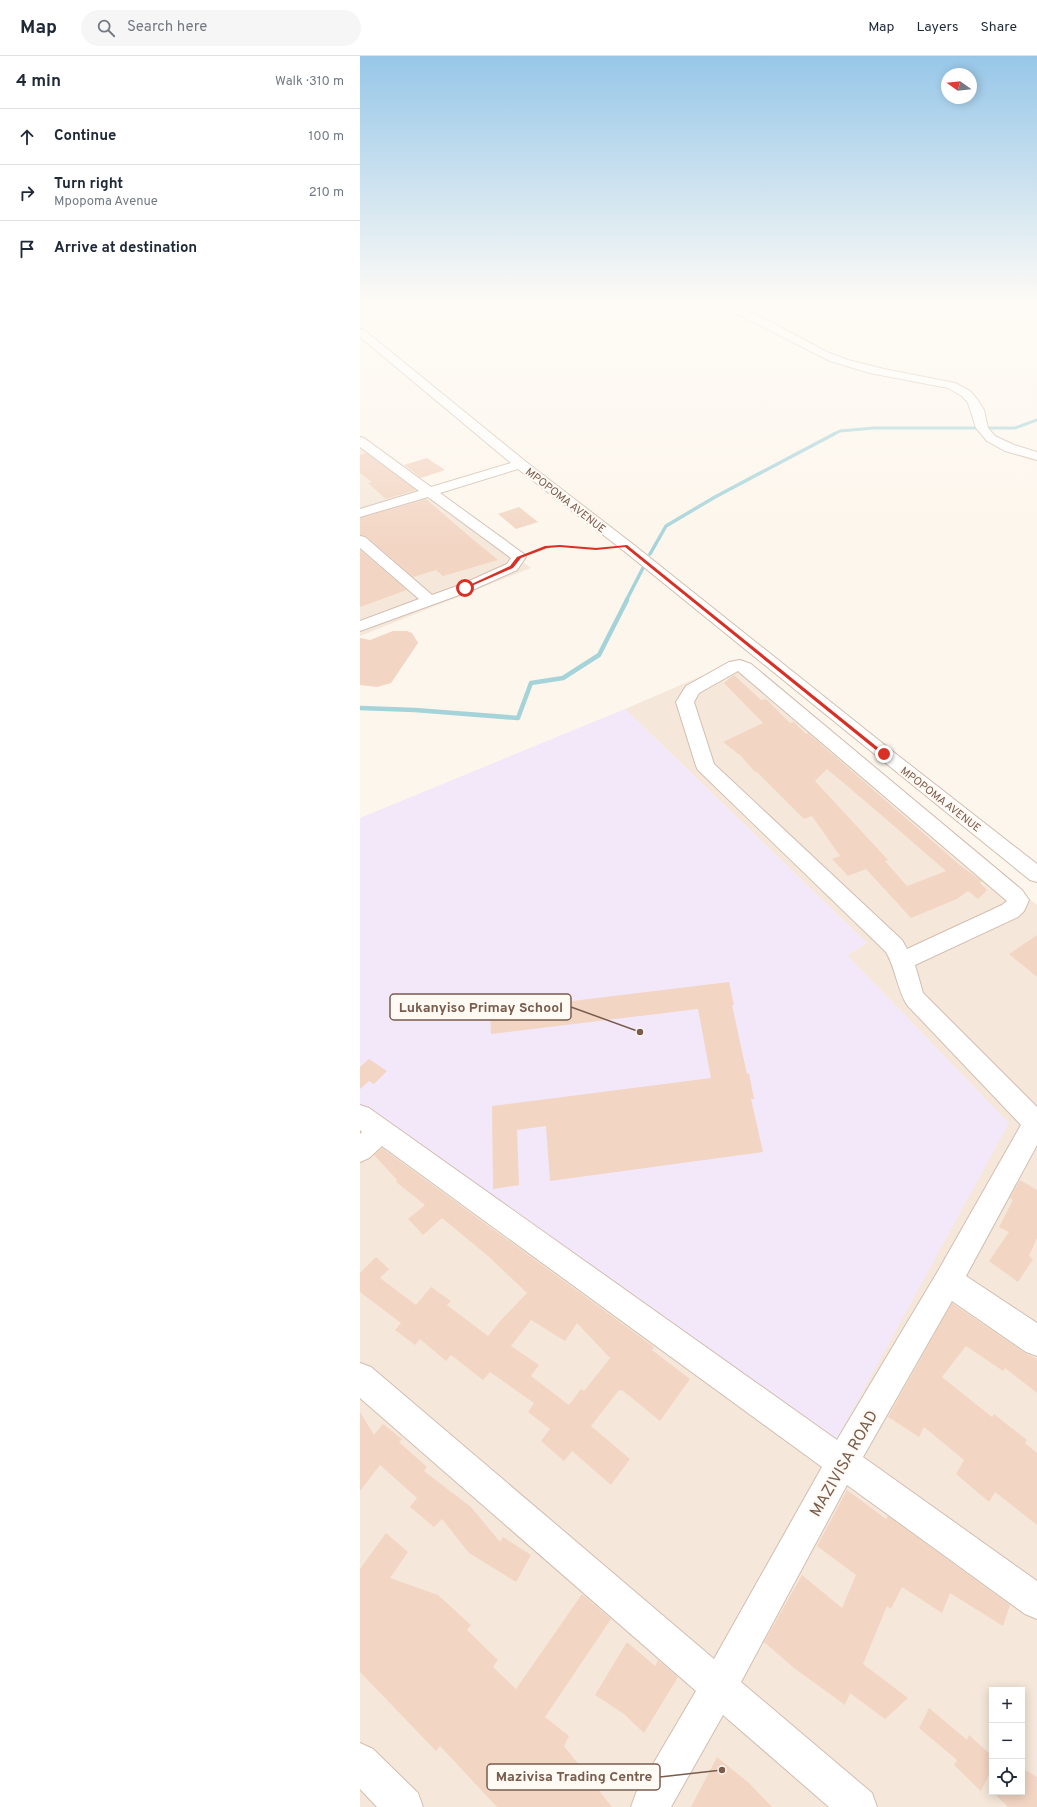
<!DOCTYPE html>
<meta charset="utf-8">
<style>
:root{--surface:#fff;--page:#f6f6f7;--text:#1f2937;--muted:#747a83;--line:#e0e1e3}
body{margin:0;font-family:Overpass,sans-serif;background:var(--page);color:var(--text)}
.controls{position:absolute;right:12px;bottom:12px;display:grid;overflow:hidden;border-radius:0px;box-shadow:0 2px 10px #0003}
.controls button{width:36px;height:36px;display:grid;place-items:center;padding:0;border:0;border-bottom:1px solid var(--line);background:var(--surface);color:var(--text);font:20px sans-serif}
.compass{position:absolute;left:581px;top:12px;width:36px;height:36px;border-radius:50%;background:var(--surface);box-shadow:0 2px 10px #0003;rotate:285deg}
.stop{position:absolute;width:12px;height:12px;margin:-9px;border:3px solid #d93025;border-radius:50%;background:#fff}
.stop.end{background:#d93025;border-color:#fff;box-shadow:0 1px 4px #0008}
.list{margin:0;padding:0;list-style:none}
h2{display:flex;justify-content:space-between;align-items:center;height:52px;margin:0;padding:0 16px;font-size:17px}
h2 small{font-size:13px;font-weight:400;color:var(--muted)}
.list li{display:grid;grid-template-columns:26px 1fr auto;gap:12px;align-items:center;box-sizing:border-box;height:56px;padding:0 16px;border-top:1px solid var(--line)}
.list b{display:block;font-size:15px;white-space:nowrap}
.list p{margin:0;font-size:13px;white-space:nowrap;color:var(--muted)}
.list em{font-size:13px;font-style:normal;color:var(--muted)}
.icon{flex:none;width:22px;height:22px;fill:none;stroke:currentColor;stroke-width:2;stroke-linecap:round;stroke-linejoin:round}
.map{position:relative;flex:none;width:677px;height:1751px;overflow:hidden}
header{display:flex;align-items:center;gap:24px;box-sizing:border-box;height:56px;padding:0 20px;background:var(--surface);border-bottom:1px solid var(--line)}
header strong{font-size:19px}
nav{display:flex;gap:22px;margin-inline-start:auto;font-size:14px}
.search{width:280px;height:36px;background:var(--page);display:flex;align-items:center;gap:10px;box-sizing:border-box;padding:0 14px;border-radius:22px;color:var(--muted);font-size:15px}
main{display:flex}
aside{flex:1;background:var(--surface)}
.map>svg:first-child{display:block}
.residential{fill:#f5e8da;fill-rule:evenodd}
.education{fill:#f3e8fa}
.lines{fill:none;stroke-linecap:round;stroke-linejoin:round}
.stream-far2{stroke:#a5d3da;stroke-width:3}
.stream-far1{stroke:#a5d3da;stroke-width:3.5}
.stream{stroke:#a5d3da;stroke-width:4.5}
.building{fill:#f3d5c3;fill-rule:evenodd}
.minor-casing{stroke:#d1beb0;stroke-width:2}
.path{stroke:#d9b8a5;stroke-width:1.5;stroke-dasharray:0.5 1.5;stroke-linecap:butt}
.minor{fill:#fff;fill-rule:evenodd}
.route{fill:#d93025}
.labels{text-anchor:middle;stroke-width:4;stroke-linejoin:round;paint-order:stroke}
.far-street-label{font-size:11px;fill:#7a5c4d;stroke:#fffaf3}
.near-street-label{font-size:16px;fill:#7a5c4d;stroke:#fffaf3}
.leader{fill:none;stroke:#7a5c4d;stroke-width:1.5}
.callout-dot{fill:#7a5c4d;stroke:#fffaf3;stroke-width:1.5}
.callout{fill:#fffaf3;stroke:#7a5c4d;stroke-width:1.5}
.callout-label{font-size:14px;text-anchor:middle;font-weight:bold;fill:#7a5c4d}
</style>
<header>
<strong>Map</strong>
<div class="search"><svg class="icon" aria-label="search" viewBox="0 0 24 24"><circle cx="10" cy="10" r="6"/><path d="M15 15l6 6"/></svg>Search here</div>
<nav><a>Map</a><a>Layers</a><a>Share</a></nav>
</header>
<main>
<aside>
<h2>4 min<small>Walk · 310 m</small></h2>
<ul class="list">
<li><svg class="icon" aria-label="ahead" viewBox="0 0 24 24"><path d="M12 20V5M6 11l6-6 6 6"/></svg><div><b>Continue</b></div><em>100 m</em></li>
<li><svg class="icon" aria-label="right" viewBox="0 0 24 24"><path d="M7 20v-9h11M14 6l5 5-5 5"/></svg><div><b>Turn right</b><p>Mpopoma Avenue</p></div><em>210 m</em></li>
<li><svg class="icon" aria-label="arrive" viewBox="0 0 24 24"><path d="M6 21V4h12l-3 4 3 4H6"/></svg><div><b>Arrive at destination</b></div></li>
</ul>
</aside>
<div class="map">
<svg width="677" height="1751" viewBox="0 0 677 1751">
<rect width="100%" height="100%" fill="#fdf6ec"/>
<g class="residential">
<path d="M0,384L171,512L0,580Z"/>
<path d="M374,606L677,849V1751H0V1053L648,1067L487,899L507,887L265,653ZM632,1634H662V1736H632Z"/>
</g>
<path class="education" d="M265,653L507,887L487,899L649,1067L474,1388L0,1053V762Z"/>
<g class="lines">
<g class="stream-far2">
<path d="M625,372H655L677,364"/>
<path d="M472,379L480,375L513,372H617"/>
</g>
<g class="stream-far1">
<path d="M290,498L306,470L355,441L474,378"/>
<path d="M266,545L283,512"/>
</g>
<path class="stream" d="M0,652L55,654L158,662L171,627L203,622L239,599L267,544"/>
</g>
<g class="building">
<path d="M6,397L56,434L26,443L8,427L12,426L0,417V399Z"/>
<path d="M67,402L85,414L61,422L44,409Z"/>
<path d="M66,443L110,481L138,504L83,520L76,514L53,521L6,480L0,479V462Z"/>
<path d="M159,451L178,466L156,473L138,458Z"/>
<path d="M0,494L47,534L0,551Z"/>
<path d="M33,575H47L52,577L58,587L31,627L17,631L0,629V582L10,584Z"/>
<path d="M374,619L401,644L406,643L430,667L434,666L446,678L448,677L601,810L622,825L620,827L627,834L618,843L608,835L597,843L551,862L506,813L488,820L472,803L480,800L452,760L444,763L397,716H395L381,700L363,686L403,667L364,627ZM467,713L512,751L586,815L547,830L525,805L528,804L455,725Z"/>
<path d="M677,879V921L649,898Z"/>
<path d="M369,926L374,949H372L387,1018L389,1017L394,1043H391L403,1096L190,1125L186,1070L157,1074L159,1129L133,1133L132,1050L351,1022L338,953L131,978L130,955Z"/>
<path d="M9,1003L27,1015L14,1028L9,1025L0,1033V1011Z"/>
<path d="M22,1092L294,1291L292,1294L330,1323L300,1365L262,1334L261,1335L259,1334L231,1370L270,1403L251,1429L212,1395L204,1405L181,1385L190,1373L168,1356L174,1347L130,1316L123,1324L91,1299L86,1305L60,1283L55,1289L35,1274L41,1267L0,1236V1217L16,1201L29,1213L20,1222L56,1249L71,1231L91,1245L87,1249L128,1280L141,1264L167,1237L128,1200L82,1162L63,1179L48,1163L65,1149L36,1126L37,1124L14,1099ZM171,1264L205,1285L217,1267L250,1302L224,1335L221,1333L209,1349L171,1320L179,1309L151,1290Z"/>
<path d="M660,1124L677,1134V1182L669,1200L673,1203L658,1226L629,1205L649,1176L639,1171L653,1144L650,1142Z"/>
<path d="M592,1247L665,1297L677,1303V1337L645,1312L643,1315L606,1290L582,1321L632,1361L634,1358L667,1384L665,1387L677,1397V1469L635,1436L629,1446L596,1418L604,1404L564,1371L559,1381L528,1361Z"/>
<path d="M0,1356L14,1379L23,1368L42,1383L39,1386L67,1411L64,1415L111,1451L140,1486L143,1481L171,1499L156,1526L109,1497L82,1463L74,1471L50,1451L57,1442L20,1409L0,1435Z"/>
<path d="M487,1434L526,1463L528,1460L650,1549L643,1570L590,1537L582,1557L542,1531L531,1553L527,1550L503,1608L548,1642L525,1663L490,1637L485,1649L434,1612L404,1586L442,1519L482,1552L496,1519L457,1490Z"/>
<path d="M26,1477L48,1496L30,1522L78,1539L111,1569L107,1574L138,1604L133,1611L156,1633L222,1538L251,1563L185,1661L209,1680L204,1690L252,1751H137L80,1690L76,1695L0,1616V1513Z"/>
<path d="M267,1586L295,1610L298,1604L318,1621L284,1677L264,1658L235,1639Z"/>
<path d="M569,1652L607,1684L609,1679L632,1700V1712L621,1735L594,1709L597,1704L559,1672Z"/>
<path d="M357,1701L389,1727L412,1751H331Z"/>
<path d="M662,1712L677,1721V1751H648L633,1736H662Z"/>
</g>
<g class="lines">
<defs>
<g id="minor">
<path d="M356,247H369L409,265L467,296L488,304L524,313L595,327L610,335L617,343L624,354L628,372L635,380L654,389L677,396V404L645,395L627,385L616,372L608,347L602,340L588,332L510,317L470,305Z"/>
<path d="M0,273L4,274L165,405L274,489L531,694L677,808V826L670,824L264,495L158,413L80,437L164,498L166,501L157,514L110,535L0,575V565L59,543L0,492V480L5,481L72,539L100,529L147,508L151,502L68,441L0,461V453L59,435L0,391V381L4,382L71,431L151,407L0,281Z"/>
<path d="M380,604L391,608L662,834L669,844L664,855L658,861L555,909L563,937L677,1051V1089L606,1220L677,1267V1300L666,1296L592,1245L503,1401L677,1525V1563L665,1558L487,1429L381,1626L512,1737L517,1751H469L363,1659L311,1751H271L276,1737L336,1635L0,1342V1307L11,1311L354,1603L462,1411L22,1090L9,1102L0,1106V1078L2,1076L0,1074V1049L9,1052L477,1384L578,1215L661,1069L547,949C537,933 536,913 526,896L338,714L336,710L316,646L326,630L369,606ZM378,615L379,616L647,845L642,849L547,893L542,884L354,708L334,646L339,637Z"/>
<path d="M0,1687L13,1693L58,1737L63,1751H17L0,1733Z"/>
</g>
</defs>
<use href="#minor" class="minor-casing"/>
<path class="path" d="M173,497L193,490L244,492"/>
<use href="#minor" class="minor"/>
</g>
<linearGradient id="sky" x2="0" y2="1"><stop stop-color="#97c7e8"/><stop offset="0.5" stop-color="#fefbf6"/><stop offset="1" stop-color="#fefbf6" stop-opacity="0"/></linearGradient>
<rect width="677" height="492" fill="url(#sky)"/>
<path class="route" d="M200,489L236,492L267,489L526,698L522,699L265,491L236,494L200,491L187,492L161,502L153,512L107,532H103L150,510L157,501L185,490Z"/>
<g class="labels">
<g class="far-street-label">
<text transform="translate(206 444) rotate(38)" y="4">MPOPOMA AVENUE</text>
<text transform="translate(581 743) rotate(38)" y="4">MPOPOMA AVENUE</text>
</g>
<g class="near-street-label">
<text transform="translate(483 1407) rotate(-60)" y="6">MAZIVISA ROAD</text>
</g>
</g>
<path class="leader" d="M280 976L211 951M362 1714L300 1721"/>
<g class="callout-dot">
<circle cx="280" cy="976" r="4"/>
<circle cx="362" cy="1714" r="4"/>
</g>
<g class="callout">
<rect x="30" y="938" width="181" height="26" rx="4"/>
<rect x="127" y="1708" width="173" height="26" rx="4"/>
</g>
<g class="callout-label">
<text x="121" y="956">Lukanyiso Primay School</text>
<text x="214" y="1725">Mazivisa Trading Centre</text>
</g>
</svg>
<div class="controls">
<button>+</button>
<button>−</button>
<button><svg class="icon" aria-label="locate" viewBox="0 0 24 24"><circle cx="12" cy="12" r="6"/><path d="M12 2v4M12 18v4M2 12h4M18 12h4"/></svg></button>
</div>
<svg class="compass" viewBox="-18 -18 36 36"><path d="M0-13l5 13h-10z" fill="#e53935"/><path d="M0 13l5-13h-10z" fill="#747a83"/></svg>
<div class="stop" style="left:105px;top:532px"></div>
<div class="stop end" style="left:524px;top:698px"></div>
</div>
</main>
